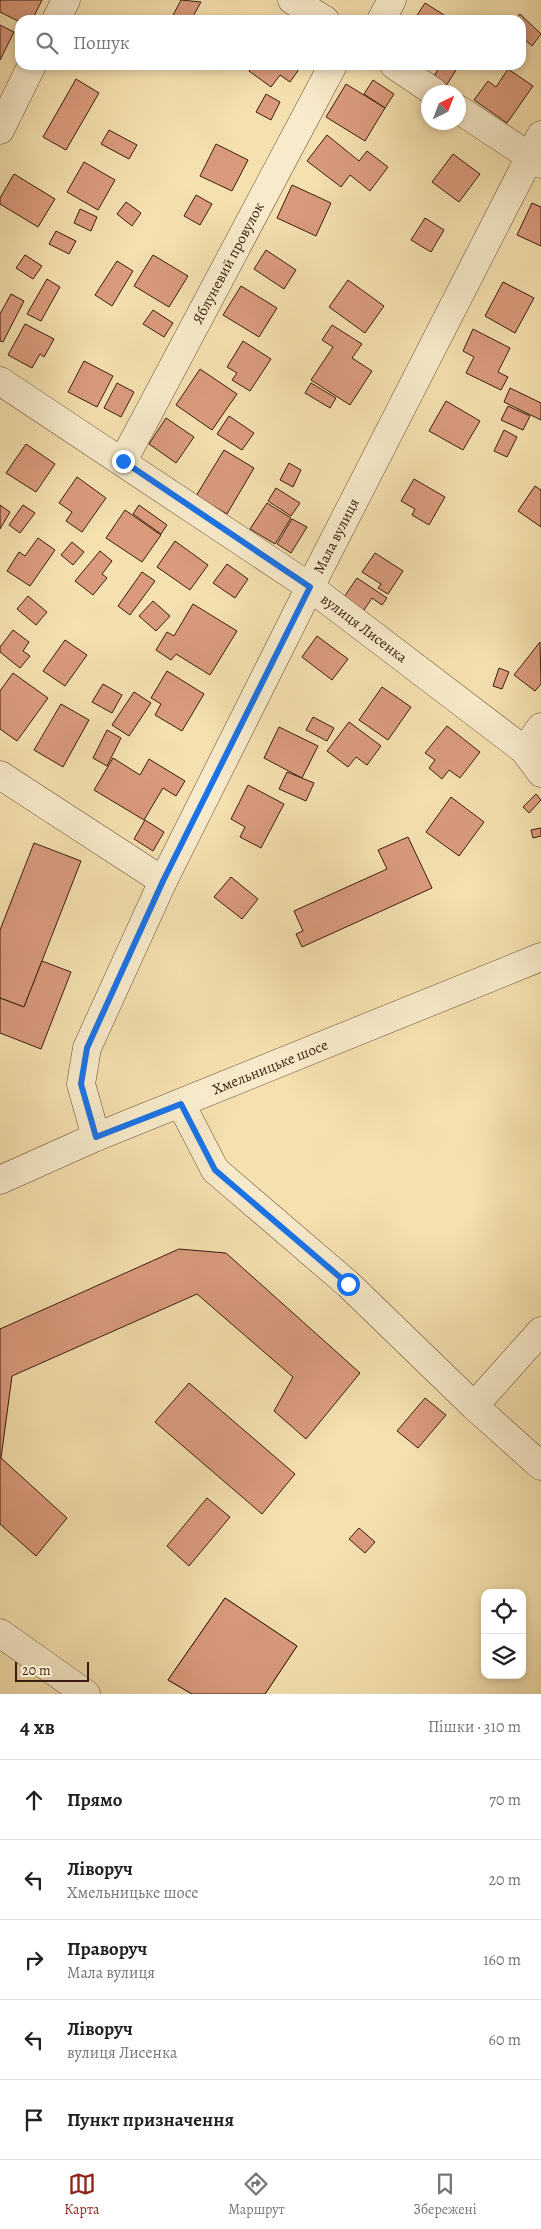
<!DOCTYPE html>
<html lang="uk">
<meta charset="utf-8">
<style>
:root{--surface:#fff;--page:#f2f2f2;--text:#222;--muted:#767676;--line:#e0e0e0;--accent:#8f2418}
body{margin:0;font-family:Alegreya,serif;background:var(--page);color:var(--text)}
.controls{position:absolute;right:15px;bottom:15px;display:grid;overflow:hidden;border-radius:10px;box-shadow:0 2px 8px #0003}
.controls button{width:45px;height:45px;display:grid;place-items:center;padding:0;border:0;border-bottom:1px solid var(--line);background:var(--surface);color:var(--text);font:25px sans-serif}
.compass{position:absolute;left:421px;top:85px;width:45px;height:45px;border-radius:50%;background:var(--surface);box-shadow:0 2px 8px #0003;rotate:42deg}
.scale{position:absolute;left:15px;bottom:12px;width:74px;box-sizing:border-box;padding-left:5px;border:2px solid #3a1c10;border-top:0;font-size:14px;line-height:18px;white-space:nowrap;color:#3a1c10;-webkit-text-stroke:4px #f8ebcb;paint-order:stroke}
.stop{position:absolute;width:15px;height:15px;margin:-11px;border:4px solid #1a73e8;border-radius:50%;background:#fff}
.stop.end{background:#1a73e8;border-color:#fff;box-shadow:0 1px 5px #0008}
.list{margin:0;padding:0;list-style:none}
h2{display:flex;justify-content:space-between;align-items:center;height:65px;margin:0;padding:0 20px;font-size:21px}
h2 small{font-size:16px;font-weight:400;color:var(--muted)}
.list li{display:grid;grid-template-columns:32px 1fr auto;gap:15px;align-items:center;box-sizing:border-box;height:80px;padding:0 20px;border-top:1px solid var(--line)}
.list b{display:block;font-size:19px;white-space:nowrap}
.list p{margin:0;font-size:16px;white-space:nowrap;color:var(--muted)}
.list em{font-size:16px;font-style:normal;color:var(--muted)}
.icon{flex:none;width:28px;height:28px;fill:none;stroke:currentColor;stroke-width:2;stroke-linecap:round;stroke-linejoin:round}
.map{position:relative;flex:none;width:541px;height:1694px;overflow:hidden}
.search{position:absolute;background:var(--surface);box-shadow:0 2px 8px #0003;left:15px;right:15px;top:15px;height:55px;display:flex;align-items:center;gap:12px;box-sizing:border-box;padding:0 18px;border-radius:15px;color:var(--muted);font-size:19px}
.sheet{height:465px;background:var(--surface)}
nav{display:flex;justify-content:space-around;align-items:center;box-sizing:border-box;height:70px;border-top:1px solid var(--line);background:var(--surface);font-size:14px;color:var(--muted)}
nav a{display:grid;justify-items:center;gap:2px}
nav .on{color:var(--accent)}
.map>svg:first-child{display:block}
.building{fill:#da9b7d;stroke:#3a1c10}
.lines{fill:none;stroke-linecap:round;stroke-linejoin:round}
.minor-casing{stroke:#694d38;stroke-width:29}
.minor{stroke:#f8ebcb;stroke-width:28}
.route{stroke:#1a73e8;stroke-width:6}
.labels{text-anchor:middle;stroke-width:4.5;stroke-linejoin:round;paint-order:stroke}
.street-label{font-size:15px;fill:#3a1c10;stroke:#f8ebcb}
</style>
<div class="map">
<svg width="541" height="1694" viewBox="0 0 541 1694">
<rect width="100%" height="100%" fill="#f5e0af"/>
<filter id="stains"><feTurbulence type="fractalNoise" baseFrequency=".004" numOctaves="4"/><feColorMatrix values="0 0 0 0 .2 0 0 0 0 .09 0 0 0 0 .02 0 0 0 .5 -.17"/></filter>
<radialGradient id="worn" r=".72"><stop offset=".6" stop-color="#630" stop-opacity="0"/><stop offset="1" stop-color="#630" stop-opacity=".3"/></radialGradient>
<g class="building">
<path d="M0,0H42L32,20L20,22L0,12Z"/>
<path d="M181,0L201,2L191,20H177L172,17Z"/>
<path d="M425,3L452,20H414Z"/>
<path d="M520,14L541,34L532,46L521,36V20H514Z"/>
<path d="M0,25L14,32L0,60Z"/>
<path d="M253,65H302L290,82L280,75L271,87L249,71Z"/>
<path d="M440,65H448L456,70L446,86L433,79Z"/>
<path d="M508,69L533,86L507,123L474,100L488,81L496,87Z"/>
<path d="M76,79L99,93L66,150L43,137Z"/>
<path d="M373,80L394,94L385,108L364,94Z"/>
<path d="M346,84L385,108L365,141L326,117Z"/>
<path d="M266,94L280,102L271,120L256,112Z"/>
<path d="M109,130L137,145L129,159L101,144Z"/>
<path d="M327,135L359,161L367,151L388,167L370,191L350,175L341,187L307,161Z"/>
<path d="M216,144L248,160L232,191L200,176Z"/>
<path d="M453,154L480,174L459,202L432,182Z"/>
<path d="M84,162L115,180L98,210L67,192Z"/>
<path d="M14,174L55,199L38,227L0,204V198Z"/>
<path d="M292,185L331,203L316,236L277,218Z"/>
<path d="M196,195L212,204L200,225L184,216Z"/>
<path d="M126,202L141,213L132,226L117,214Z"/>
<path d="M532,203L541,207V246L517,235Z"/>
<path d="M80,209L97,217L91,231L74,223Z"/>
<path d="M425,218L444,230L431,252L411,240Z"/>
<path d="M56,231L76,241L69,254L49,244Z"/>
<path d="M266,250L296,270L284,289L254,269Z"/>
<path d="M25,255L42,266L33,279L16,268Z"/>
<path d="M153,255L188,276L169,307L134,286Z"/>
<path d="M117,261L133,271L112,306L95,295Z"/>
<path d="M47,279L60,287L41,321L27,314Z"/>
<path d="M348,280L384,306L365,333L329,307Z"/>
<path d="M503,282L534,298L515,333L485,316Z"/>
<path d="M241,286L277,308L259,337L223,315Z"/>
<path d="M11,294L24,301L3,342L0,341V314Z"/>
<path d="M153,310L173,323L164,337L143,324Z"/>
<path d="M25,324L54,339L44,357L40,354L32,368L8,355Z"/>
<path d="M332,325L362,344L352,358L372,371L350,405L311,380L333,347L322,340Z"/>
<path d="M473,329L510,348L498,372L508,377L501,390L466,373L474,357L463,351Z"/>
<path d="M243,341L271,359L250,391L232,380L237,373L227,367Z"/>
<path d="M84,361L113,376L97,407L68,392Z"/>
<path d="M200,369L237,394L212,430L176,405Z"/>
<path d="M117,383L134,392L121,417L104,408Z"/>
<path d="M311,383L336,398L330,408L305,393Z"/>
<path d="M510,388L541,403V420L504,402Z"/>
<path d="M446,401L480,421L463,450L429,431Z"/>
<path d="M508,406L530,416L523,430L501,420Z"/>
<path d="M229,416L254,433L242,450L217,434Z"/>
<path d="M166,418L194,437L176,463L149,444Z"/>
<path d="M504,430L517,437L507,457L494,451Z"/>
<path d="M26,444L55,464L36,492L6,473Z"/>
<path d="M224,450L254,468L227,514L196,496Z"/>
<path d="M289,463L301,470L293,487L280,480Z"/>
<path d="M77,477L106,498L82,532L66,521L72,512L59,503Z"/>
<path d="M414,479L445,497L429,525L412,515L415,509L401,501Z"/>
<path d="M535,486L541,490V527L518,511Z"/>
<path d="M276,488L300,503L291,516L268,501Z"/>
<path d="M267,503L291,518L275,544L250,529Z"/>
<path d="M0,505L10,512L0,529Z"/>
<path d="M23,505L35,513L20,533L9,525Z"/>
<path d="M139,505L167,525L161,534L133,514Z"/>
<path d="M125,510L161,535L142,562L106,538Z"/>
<path d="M292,519L307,527L291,553L277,544Z"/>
<path d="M38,538L55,550L30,586L7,571L19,552L25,556Z"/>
<path d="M175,541L208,565L190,590L157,567Z"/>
<path d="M72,542L84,552L73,565L61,555Z"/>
<path d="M100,551L112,561L102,574L107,578L93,595L75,581Z"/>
<path d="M375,553L403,571L388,594L378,588L381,584L362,572Z"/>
<path d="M227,564L248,579L235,598L213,583Z"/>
<path d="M142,572L155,581L130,615L118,606Z"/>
<path d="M357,578L387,598L382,605L372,598L362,613L342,600Z"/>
<path d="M28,596L47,612L36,625L17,609Z"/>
<path d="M153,601L170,616L156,631L139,616Z"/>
<path d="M193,604L237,631L210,675L176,654L171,660L156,650L167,632L174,636Z"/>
<path d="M13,630L29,642L23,651L30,656L20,668L0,652V647Z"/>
<path d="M317,636L348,659L332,680L302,657Z"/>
<path d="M65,640L87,655L65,686L43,671Z"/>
<path d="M540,642L541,684L535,691L514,675Z"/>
<path d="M499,668L509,672L502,689L493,686Z"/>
<path d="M167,671L204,694L182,731L155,715L161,704L151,698Z"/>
<path d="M13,673L48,698L17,741L0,729V691Z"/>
<path d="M103,684L122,695L112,713L92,702Z"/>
<path d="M382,687L411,707L388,740L359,720Z"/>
<path d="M134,692L151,703L129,736L112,725Z"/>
<path d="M61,704L89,720L63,767L34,750Z"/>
<path d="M313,717L334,728L327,741L306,730Z"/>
<path d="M349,722L381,746L367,765L356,757L348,767L327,751Z"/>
<path d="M447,726L480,752L460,778L449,770L442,779L429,768L435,760L425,753Z"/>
<path d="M279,727L318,746L302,778L264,758Z"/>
<path d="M107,730L121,738L107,766L93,758Z"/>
<path d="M113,758L140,775L149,759L185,781L176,796L163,788L144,820L94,790Z"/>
<path d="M287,772L314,783L306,801L279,789Z"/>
<path d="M248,785L284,804L261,848L240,837L245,827L231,819Z"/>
<path d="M536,794L541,800L529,813L523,807Z"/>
<path d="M451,797L484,822L459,856L426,832Z"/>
<path d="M145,820L164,832L153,851L134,839Z"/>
<path d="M541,828V836L533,838L531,830Z"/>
<path d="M408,837L432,888L302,947L296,934L303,931L294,911L387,869L378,850Z"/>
<path d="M34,843L81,861L24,1007L0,998V930Z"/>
<path d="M231,877L258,899L242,919L214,897Z"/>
<path d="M42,961L71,972L41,1049L0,1033V998L24,1007Z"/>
<path d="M179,1249L226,1253L360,1373L306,1439L274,1411L293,1377L197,1294L12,1376L1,1458L67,1518L36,1556L0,1524V1329Z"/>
<path d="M189,1383L295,1474L262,1514L155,1422Z"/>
<path d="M425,1398L446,1415L418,1448L397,1431Z"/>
<path d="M207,1498L230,1517L189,1566L167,1546Z"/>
<path d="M359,1528L375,1542L365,1553L349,1539Z"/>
<path d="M225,1598L297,1646L265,1694H192L168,1680Z"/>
<path d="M225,1598L297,1646L265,1694H192L168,1680Z"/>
</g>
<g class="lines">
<defs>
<g id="minor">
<path d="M292,0L325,20"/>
<path d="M56,20L66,0"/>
<path d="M381,20L392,0"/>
<path d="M394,65L434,92"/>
<path d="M458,109L541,164"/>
<path d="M0,130L32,65"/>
<path d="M0,381L310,587L524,750L541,773"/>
<path d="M123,461L333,65"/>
<path d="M524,750L541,727"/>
<path d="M0,775L163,881"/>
<path d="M181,1104L215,1170L348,1284L474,1406L541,1466"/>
<path d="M96,1137L81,1084L87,1048L163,881L310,587L541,135"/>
<path d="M0,1180L96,1137L541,957"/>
<path d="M474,1406L541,1331"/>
<path d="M0,1633L86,1694"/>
</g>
</defs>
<use href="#minor" class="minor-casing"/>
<use href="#minor" class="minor"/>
</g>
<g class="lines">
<path class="route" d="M123,461L310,587L163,881L87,1048L81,1084L96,1137L181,1104L215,1170L348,1284"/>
</g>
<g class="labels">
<g class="street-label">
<text transform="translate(228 263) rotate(-62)" y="5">Яблуневий провулок</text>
<text transform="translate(336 536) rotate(-63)" y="5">Мала вулиця</text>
<text transform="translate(364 628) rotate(37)" y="5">вулиця Лисенка</text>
<text transform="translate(270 1067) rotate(-22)" y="5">Хмельницьке шосе</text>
</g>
</g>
<rect width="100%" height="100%" filter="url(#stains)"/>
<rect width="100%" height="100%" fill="url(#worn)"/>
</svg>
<div class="controls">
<button><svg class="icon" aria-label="locate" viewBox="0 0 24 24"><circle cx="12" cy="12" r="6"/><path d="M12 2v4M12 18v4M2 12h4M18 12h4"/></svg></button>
<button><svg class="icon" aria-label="layers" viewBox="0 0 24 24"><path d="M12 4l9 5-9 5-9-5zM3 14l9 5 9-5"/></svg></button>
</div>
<svg class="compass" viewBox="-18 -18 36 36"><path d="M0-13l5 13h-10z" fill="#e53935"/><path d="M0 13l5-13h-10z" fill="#767676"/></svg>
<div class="scale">20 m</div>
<div class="stop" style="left:348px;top:1284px"></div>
<div class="stop end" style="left:123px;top:461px"></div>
<div class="search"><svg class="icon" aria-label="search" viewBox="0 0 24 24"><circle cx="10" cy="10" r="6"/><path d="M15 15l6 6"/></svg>Пошук</div>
</div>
<section class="sheet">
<h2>4 хв<small>Пішки · 310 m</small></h2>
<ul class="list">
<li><svg class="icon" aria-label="ahead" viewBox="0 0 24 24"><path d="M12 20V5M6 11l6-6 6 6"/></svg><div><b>Прямо</b></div><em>70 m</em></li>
<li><svg class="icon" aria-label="left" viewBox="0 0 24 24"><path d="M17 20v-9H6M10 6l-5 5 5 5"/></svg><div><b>Ліворуч</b><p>Хмельницьке шосе</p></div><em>20 m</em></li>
<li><svg class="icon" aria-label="right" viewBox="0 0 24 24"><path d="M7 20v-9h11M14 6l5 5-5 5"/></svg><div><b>Праворуч</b><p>Мала вулиця</p></div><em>160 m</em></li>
<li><svg class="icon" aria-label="left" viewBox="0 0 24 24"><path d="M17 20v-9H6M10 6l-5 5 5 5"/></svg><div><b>Ліворуч</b><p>вулиця Лисенка</p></div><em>60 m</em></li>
<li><svg class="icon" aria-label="arrive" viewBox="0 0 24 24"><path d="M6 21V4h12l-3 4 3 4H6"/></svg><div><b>Пункт призначення</b></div></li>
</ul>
</section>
<nav>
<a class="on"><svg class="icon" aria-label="map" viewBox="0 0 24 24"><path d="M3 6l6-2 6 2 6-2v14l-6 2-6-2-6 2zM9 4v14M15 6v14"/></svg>Карта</a>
<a><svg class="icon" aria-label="directions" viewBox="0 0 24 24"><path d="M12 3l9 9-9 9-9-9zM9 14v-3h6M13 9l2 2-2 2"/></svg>Маршрут</a>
<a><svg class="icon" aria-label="saved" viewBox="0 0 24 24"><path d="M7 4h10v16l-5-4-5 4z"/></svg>Збережені</a>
</nav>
